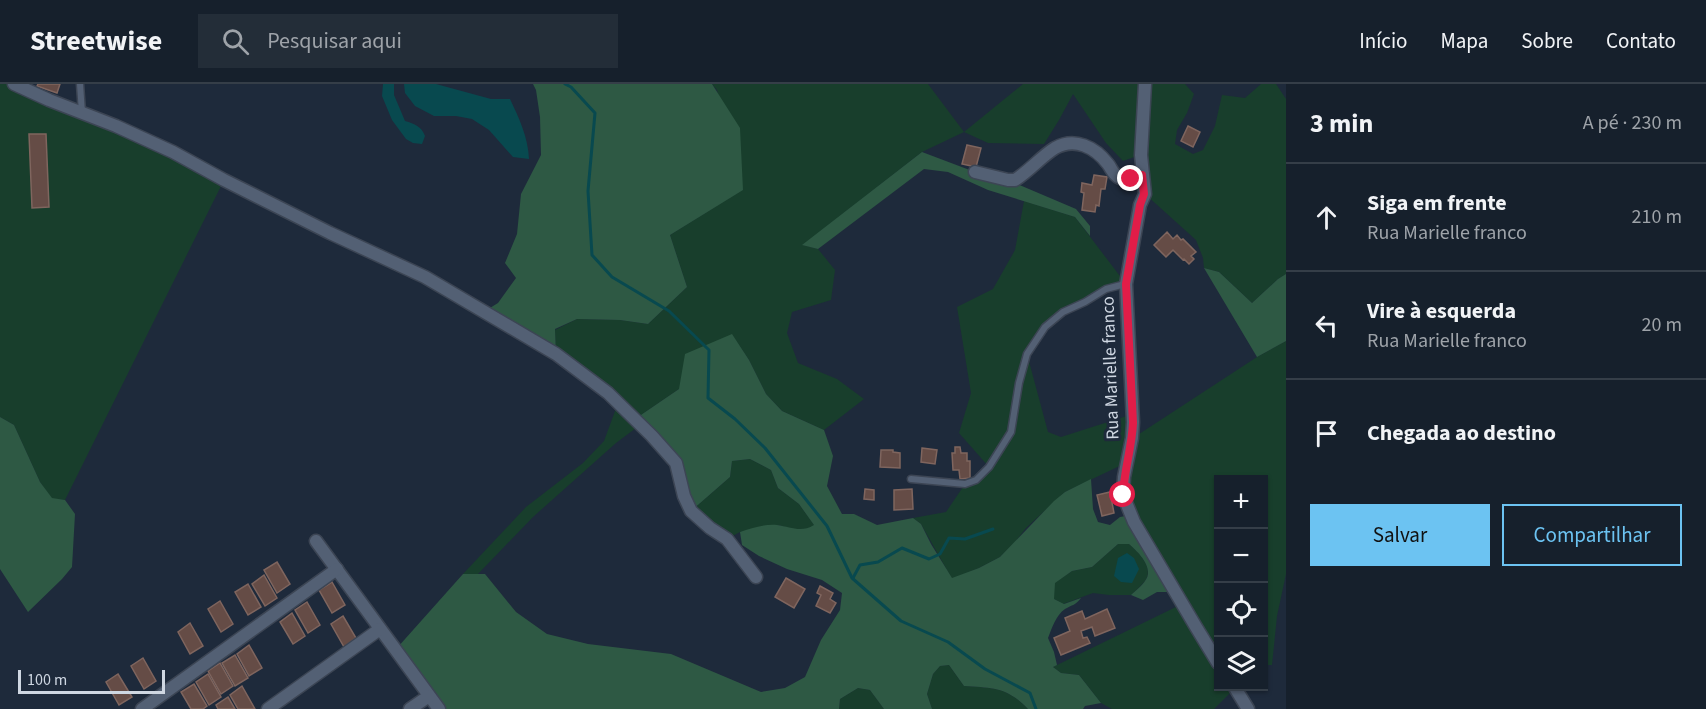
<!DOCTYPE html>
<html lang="pt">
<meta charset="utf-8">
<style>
:root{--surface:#16202c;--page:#232d38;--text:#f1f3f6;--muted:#9ea3a9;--line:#353e48;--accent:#6cc3f2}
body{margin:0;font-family:"Source Sans 3",sans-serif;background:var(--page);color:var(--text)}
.controls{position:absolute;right:18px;bottom:18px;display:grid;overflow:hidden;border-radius:0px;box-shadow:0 2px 4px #0004}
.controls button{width:54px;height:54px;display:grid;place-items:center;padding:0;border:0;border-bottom:2px solid var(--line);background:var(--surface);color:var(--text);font:30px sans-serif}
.scale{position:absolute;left:18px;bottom:15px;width:147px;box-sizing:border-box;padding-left:6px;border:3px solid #cfd7e2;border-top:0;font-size:16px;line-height:21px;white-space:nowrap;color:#cfd7e2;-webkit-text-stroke:4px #1e2a3b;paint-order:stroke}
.stop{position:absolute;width:18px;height:18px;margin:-14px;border:4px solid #e11d48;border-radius:50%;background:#fff}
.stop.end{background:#e11d48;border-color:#fff;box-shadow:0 2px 6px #0008}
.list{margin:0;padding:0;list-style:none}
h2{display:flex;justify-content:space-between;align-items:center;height:78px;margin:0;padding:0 24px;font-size:26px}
h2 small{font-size:20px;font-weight:400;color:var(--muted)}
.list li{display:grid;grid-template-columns:39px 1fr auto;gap:18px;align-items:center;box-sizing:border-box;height:108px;padding:0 24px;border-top:2px solid var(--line)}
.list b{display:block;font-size:22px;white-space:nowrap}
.list p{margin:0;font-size:20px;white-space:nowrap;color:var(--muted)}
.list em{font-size:20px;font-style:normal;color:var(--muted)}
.actions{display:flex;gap:12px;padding:18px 24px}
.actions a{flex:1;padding:14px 0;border:2px solid var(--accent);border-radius:0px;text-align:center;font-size:21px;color:var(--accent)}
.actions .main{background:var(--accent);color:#111}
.icon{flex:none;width:33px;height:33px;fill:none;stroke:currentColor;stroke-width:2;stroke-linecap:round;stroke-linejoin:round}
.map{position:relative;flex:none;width:1286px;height:625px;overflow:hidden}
header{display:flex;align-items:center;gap:36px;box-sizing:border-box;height:84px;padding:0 30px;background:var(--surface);border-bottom:2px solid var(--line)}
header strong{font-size:28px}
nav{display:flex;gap:33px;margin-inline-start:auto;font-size:21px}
.search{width:420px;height:54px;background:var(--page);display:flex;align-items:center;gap:15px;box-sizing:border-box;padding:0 21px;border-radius:0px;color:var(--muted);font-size:22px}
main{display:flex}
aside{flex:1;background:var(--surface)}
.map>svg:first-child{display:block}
.green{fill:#183e2c}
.forest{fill:#2e5944}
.water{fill:#08494f}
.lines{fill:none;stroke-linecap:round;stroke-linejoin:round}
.stream{stroke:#08494f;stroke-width:3}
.building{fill:#654c46;stroke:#7f655e;stroke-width:1.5}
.service-casing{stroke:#3c4554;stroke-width:9}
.minor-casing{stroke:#3c4554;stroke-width:15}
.service{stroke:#536074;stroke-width:6}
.minor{stroke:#536074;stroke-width:12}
.route{stroke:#e11d48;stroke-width:8}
.labels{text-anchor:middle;stroke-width:6;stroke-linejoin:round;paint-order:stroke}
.street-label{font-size:18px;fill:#cfd7e2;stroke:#1e2a3b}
</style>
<header>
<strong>Streetwise</strong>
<div class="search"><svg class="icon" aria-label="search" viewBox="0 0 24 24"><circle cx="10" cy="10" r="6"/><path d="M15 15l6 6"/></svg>Pesquisar aqui</div>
<nav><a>Início</a><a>Mapa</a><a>Sobre</a><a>Contato</a></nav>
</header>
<main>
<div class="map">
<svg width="1286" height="625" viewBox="0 0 1286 625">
<rect width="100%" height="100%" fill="#1e2a3b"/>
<g class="green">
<path d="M0,0H14L224,96L65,416L52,415L40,398L14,341L0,333Z"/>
<path d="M712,0H928L964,48L1023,0H1185L1194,10L1187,29L1177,46L1175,60L1193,70L1203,66L1215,42L1222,11L1245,14L1261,0H1276L1286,15V190L1278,195L1252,219L1219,188L1204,184L1203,174L1196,156L1145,110L1140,71L1123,77L1106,59L1073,10L1059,36L1044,60L988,59L964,48L922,68L803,161L818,165L835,186L831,216L792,228L787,249L798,279L837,295L864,315L824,346L782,327L766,310L749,276L732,251L679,305L635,335L640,341L616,359L533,433L478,490H463L526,423L583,379L604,357L618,319L556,270L555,246L577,235L620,236L648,240L687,203L670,151L742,106L717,6Z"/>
<path d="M1024,117L1075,133L1126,200C1100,207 1065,222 1046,242C1039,250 1033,261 1027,270L1048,348L1061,353L1133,330V354L1257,273L1286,257V490L1277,532L1272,581H1264V396H1218V602L1234,603L1235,604L1214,625H1112L1101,619L1079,591L1061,589L1053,583L1182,520L1123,411L1128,378L1065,408L1026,444L1015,458L1000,473L979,484L952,495L921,440L913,434L946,428L965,400L989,383L959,349L971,309L957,223L993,205L1015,166Z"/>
<path d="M750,375L771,386L778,404L799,420L815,442L807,445H790L779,441L740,448L727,455L691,427L730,393L732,377Z"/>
<path d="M1118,460H1129C1138,468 1155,484 1145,497C1141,502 1136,506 1131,511H1109L1093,509L1063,520L1054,515V499L1072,487L1092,483Z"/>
<path d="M949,581L964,602C993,604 1007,603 1028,625H932L927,610L933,590L940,582Z"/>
<path d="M858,604L870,606L884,625H839L840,615Z"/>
</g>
<g class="forest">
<path d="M533,0H712L740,44L743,106L670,151L687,203L648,240L620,236L577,235L555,245L556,270L485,227L498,219L516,194L505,179L517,150L521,110L541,71L540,33L536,6Z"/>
<path d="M922,68L975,88L1008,96L1076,125L1090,142V152L1075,133L988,106L948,88L924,85L818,165L802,161Z"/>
<path d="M1204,184L1219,188L1252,219L1278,195L1286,190V257L1257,273Z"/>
<path d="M732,250L749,276L766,310L782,327L824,346L833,372L827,402L842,430H854L877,441L913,434L921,440L931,460L952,494L979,484L1000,473L1054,417L1065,408L1091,395L1093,425L1098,438L1110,441L1120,433L1131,431L1175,508H1157L1143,516L1131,511C1136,506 1142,502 1145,497C1155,484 1138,468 1129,460H1118L1092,483L1072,487L1055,499L1054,515L1064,520L1081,514C1076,521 1072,521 1065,525C1056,531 1052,544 1048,554L1054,568L1057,581L1053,583L1061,589L1079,591L1101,619L1085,622L1083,625H1028C1007,603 993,604 964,602L949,581L940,582L933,590L927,610L932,625H884L870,606L858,604L840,615L839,625H442L397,564L463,490H485L516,528L547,550L588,560L671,570L761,608L785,604L805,593L821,556L840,526L842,509L822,496L787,485L759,472L742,461L740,448C752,444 764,440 777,441C791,443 801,449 814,441L799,420L778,404L771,386L750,375L732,377L730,393L691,427L676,379L635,335L679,305L685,270Z"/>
<path d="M0,333L14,341L40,398L52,414L65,416L75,430L72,483L62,495L28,528L0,485Z"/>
</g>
<g class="water">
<path d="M383,0H394V11L405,37C415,40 421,42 425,52L422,60L413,59L406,55L392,36L382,12Z"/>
<path d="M404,0H436L491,15H510C519,34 528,53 529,75L513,73L489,46L472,35L456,32H434L415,22L405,9Z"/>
<path d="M1127,469L1134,474L1139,485L1132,499L1121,498L1114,492L1118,474Z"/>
</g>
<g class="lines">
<g class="stream">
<path d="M565,0L571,3L595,29L588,107L592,171L612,193L669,227L709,266L708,314L735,335L765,364L827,442L852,494L901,537L948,558L985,585L1030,609L1036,625"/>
<path d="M853,494L860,481L878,478L902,464L929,475L940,470L949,454L965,455L993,445"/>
</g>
</g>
<g class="building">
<path d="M38,0H60L57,9L37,2Z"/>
<path d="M1188,42L1200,48L1193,63L1181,57Z"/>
<path d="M29,50H46L49,123L32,124Z"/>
<path d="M967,61L981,64L976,83L962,80Z"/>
<path d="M1094,91L1107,93L1105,105H1101L1099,122L1096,121L1095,128L1082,126L1084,109L1081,108L1082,99L1092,101Z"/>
<path d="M1167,148L1173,155L1177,151L1181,156L1183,155L1196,168L1191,172L1194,175L1189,180L1184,175L1183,176L1173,166L1166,173L1154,161Z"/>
<path d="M955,363H960L961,369H967V377H970V394L960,395L959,386H953L952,369H955Z"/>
<path d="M922,364L937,366L935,380L921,378Z"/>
<path d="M881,366H893V368L900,369V384L880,383Z"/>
<path d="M865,405L874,406V416L864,415Z"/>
<path d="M912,405L913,425L894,426V406Z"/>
<path d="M1110,408L1114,429L1102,432L1097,411Z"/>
<path d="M277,478L290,500L277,509L264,486Z"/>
<path d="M264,491L277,514L265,522L252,500Z"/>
<path d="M786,494L805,505L794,524L775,513Z"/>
<path d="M332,498L345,521L332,529L319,506Z"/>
<path d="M248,500L261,523L248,531L235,508Z"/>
<path d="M820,502L833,509L830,515L836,519L830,529L816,522L821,511L817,509Z"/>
<path d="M220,517L233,540L221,548L208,525Z"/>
<path d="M307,518L320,541L308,549L295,526Z"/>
<path d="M1107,525L1115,544L1095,552L1092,543L1081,547L1083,554L1087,553L1090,559L1061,571L1054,554L1070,547L1065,534L1082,527L1085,535Z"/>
<path d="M292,529L305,552L293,560L280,538Z"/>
<path d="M343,532L356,554L344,563L331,540Z"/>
<path d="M190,539L203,562L190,570L178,548Z"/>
<path d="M249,561L262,584L249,592L237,570Z"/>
<path d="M235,571L248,594L235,602L222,579Z"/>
<path d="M143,574L156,597L144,605L131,582Z"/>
<path d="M220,579L233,602L221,610L208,587Z"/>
<path d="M118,590L132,613L119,621L106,598Z"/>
<path d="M208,590L221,613L209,621L196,598Z"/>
<path d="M194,600L207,622L203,625H191L181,608Z"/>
<path d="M242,602L255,625H238L230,611Z"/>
<path d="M228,613L235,625H218L216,621Z"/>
</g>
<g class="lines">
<defs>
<g id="service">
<path d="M80,0L82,29"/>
<path d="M911,395L965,400L976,396L989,383L1011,348L1019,299L1027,270L1045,243L1063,228L1085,218L1106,205L1125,200"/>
</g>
<g id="minor">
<path d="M14,0L49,16L116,42L173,68L224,96L330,149L425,193L556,270L608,309L652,352L676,379L684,412L691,427L710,444L727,455L756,493"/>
<path d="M1145,0L1141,71L1145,110L1140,121L1126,200L1133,338L1132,354L1124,393L1123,411L1134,438L1196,543L1218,579"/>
<path d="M975,88L1008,96H1015C1029,87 1042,72 1055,64C1075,53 1095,63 1108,80C1112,85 1113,91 1120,94C1128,97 1135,94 1142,91"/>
<path d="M316,457L439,625"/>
<path d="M1234,602L1248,625"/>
<path d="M142,625L337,485"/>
<path d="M268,625L380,545"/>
<path d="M410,625L429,612"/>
</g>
</defs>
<use href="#service" class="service-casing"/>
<use href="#minor" class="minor-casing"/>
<use href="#service" class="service"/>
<use href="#minor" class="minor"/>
</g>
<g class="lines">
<path class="route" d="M1123,411C1124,386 1132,363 1133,339L1126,200L1140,121L1144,110L1142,91L1131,95"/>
</g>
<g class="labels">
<g class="street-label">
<text transform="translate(1110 284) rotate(-92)" y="6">Rua Marielle franco</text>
</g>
</g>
</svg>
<div class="controls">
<button>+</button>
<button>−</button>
<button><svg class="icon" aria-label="locate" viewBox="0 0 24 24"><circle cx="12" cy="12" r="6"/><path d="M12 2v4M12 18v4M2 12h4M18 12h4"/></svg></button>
<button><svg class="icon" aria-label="layers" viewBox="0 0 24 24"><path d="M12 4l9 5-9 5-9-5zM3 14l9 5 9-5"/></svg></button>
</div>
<div class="scale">100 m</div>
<div class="stop" style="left:1123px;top:411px"></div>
<div class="stop end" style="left:1131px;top:95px"></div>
</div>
<aside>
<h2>3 min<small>A pé · 230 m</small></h2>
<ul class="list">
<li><svg class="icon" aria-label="ahead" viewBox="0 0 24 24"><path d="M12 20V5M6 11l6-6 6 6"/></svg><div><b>Siga em frente</b><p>Rua Marielle franco</p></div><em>210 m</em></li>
<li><svg class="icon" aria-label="left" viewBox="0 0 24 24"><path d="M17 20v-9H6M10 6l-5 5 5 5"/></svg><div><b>Vire à esquerda</b><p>Rua Marielle franco</p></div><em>20 m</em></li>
<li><svg class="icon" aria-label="arrive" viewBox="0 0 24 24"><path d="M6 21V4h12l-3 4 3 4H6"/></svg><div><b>Chegada ao destino</b></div></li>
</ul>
<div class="actions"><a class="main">Salvar</a><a>Compartilhar</a></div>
</aside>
</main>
